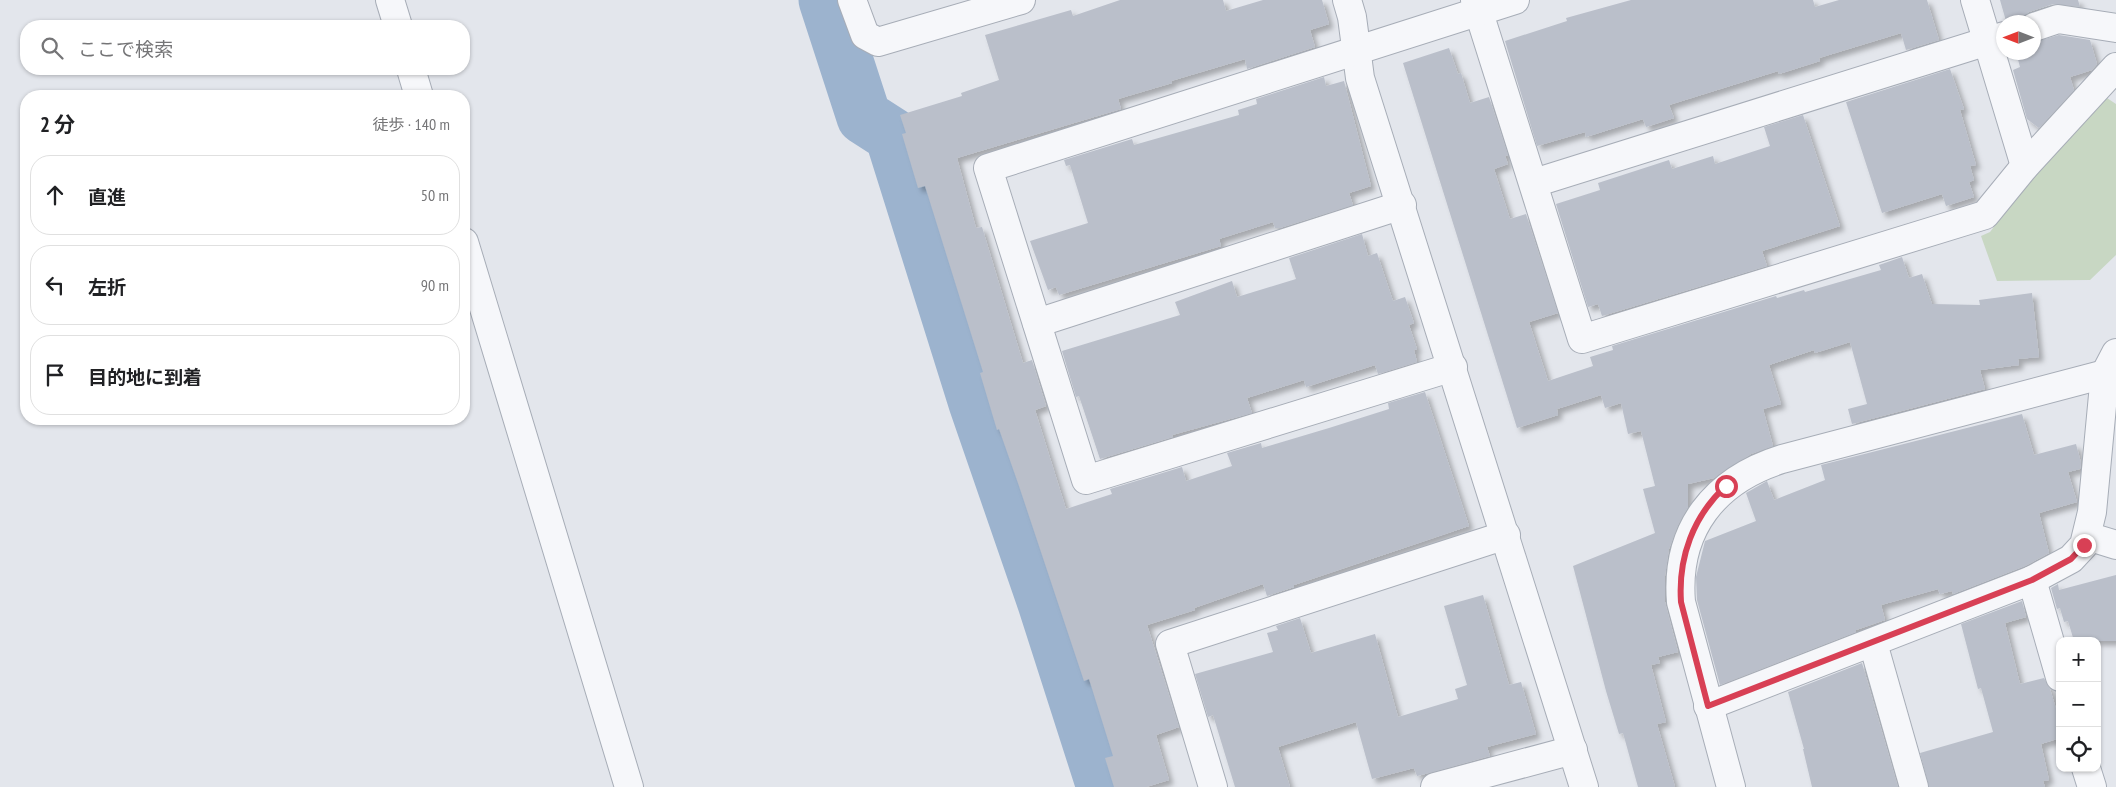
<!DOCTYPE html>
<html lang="ja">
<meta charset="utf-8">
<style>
:root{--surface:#fff;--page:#f2f2f2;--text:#202124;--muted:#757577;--line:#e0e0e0}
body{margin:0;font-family:"PT Sans Narrow","Noto Sans JP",sans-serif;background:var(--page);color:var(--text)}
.controls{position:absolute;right:15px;bottom:15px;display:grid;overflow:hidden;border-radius:10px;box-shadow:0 1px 4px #0004}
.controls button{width:45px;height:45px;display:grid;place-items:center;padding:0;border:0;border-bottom:1px solid var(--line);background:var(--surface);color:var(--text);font:25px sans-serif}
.compass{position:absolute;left:1996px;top:15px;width:45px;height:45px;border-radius:50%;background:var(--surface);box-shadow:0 1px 4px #0004;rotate:270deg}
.stop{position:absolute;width:15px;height:15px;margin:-11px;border:4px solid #d84055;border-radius:50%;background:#fff}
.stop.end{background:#d84055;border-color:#fff;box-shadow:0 1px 5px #0008}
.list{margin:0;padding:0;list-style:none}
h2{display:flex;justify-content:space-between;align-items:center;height:65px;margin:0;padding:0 20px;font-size:21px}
h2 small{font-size:16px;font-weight:400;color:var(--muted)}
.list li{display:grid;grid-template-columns:32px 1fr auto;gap:15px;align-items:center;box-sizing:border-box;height:80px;margin:0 10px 10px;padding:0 10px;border:1px solid var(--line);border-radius:20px}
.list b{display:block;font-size:19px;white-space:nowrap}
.list em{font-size:16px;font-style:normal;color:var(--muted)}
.icon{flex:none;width:28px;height:28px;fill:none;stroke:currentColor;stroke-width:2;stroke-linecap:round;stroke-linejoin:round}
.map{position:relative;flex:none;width:2116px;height:787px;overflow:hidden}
.search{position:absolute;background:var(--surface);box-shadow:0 1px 4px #0004;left:20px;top:20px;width:450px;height:55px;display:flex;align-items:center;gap:12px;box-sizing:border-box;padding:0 18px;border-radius:20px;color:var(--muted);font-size:19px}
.panel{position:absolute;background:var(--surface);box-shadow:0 1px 4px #0004;left:20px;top:90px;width:450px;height:335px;border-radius:20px}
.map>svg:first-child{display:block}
.green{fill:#c8d7c3}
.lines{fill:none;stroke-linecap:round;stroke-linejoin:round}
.river{stroke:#9cb3ce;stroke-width:55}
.building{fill:#babfca;filter:url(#shadow)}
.street-casing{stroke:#a7adb7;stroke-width:30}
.street{stroke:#f6f7fa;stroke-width:28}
.route{stroke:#d84055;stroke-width:6}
</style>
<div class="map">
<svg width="2116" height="787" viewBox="0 0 2116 787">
<defs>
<filter id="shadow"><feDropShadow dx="4.5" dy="4.5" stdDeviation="2.5" flood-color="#0004"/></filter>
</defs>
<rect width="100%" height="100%" fill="#e3e6ec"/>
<path class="green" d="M2101,94L2116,104V255L2090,280L1997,281L1981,236L1990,232L2034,174Z"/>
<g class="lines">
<path class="river" d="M826,0L864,117L892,135L976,403L1045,603L1104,787"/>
</g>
<g class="building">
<path d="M1120,0H1223L1226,11L1263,0H1322L1329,24L1310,30L1315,47L1247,69L1245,59L1171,81L1172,83L1118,99L1121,109L957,158L976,228L982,227L1023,363L1032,360L1046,406L1035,410L1066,509L1112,494L1110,489L1182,467L1186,481L1232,466L1227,453L1261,443L1262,448L1329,428L1389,409L1388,403L1425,392L1469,526L1294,585V587L1267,596L1263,584L1194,608L1195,610L1147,625L1179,727L1156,735L1169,780L1146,787H1114L1105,758L1113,756L1089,679L1084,681L1019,486L999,429L997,430L980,373L983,372L925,186L918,188L902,134L906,133L900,115L962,96L961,93L999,80L985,35L1071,10L1073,16Z"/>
<path d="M1631,0H1813L1815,7L1839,0H1927L1939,40L1906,50L1901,33L1819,58L1820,61L1779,74L1778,71L1669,105L1674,118L1646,127L1643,119L1586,137L1585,132L1537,146L1505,41L1567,21L1566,18Z"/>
<path d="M2000,0H2078L2080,7L2053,4L2029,12L2019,22H2011L2006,21Z"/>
<path d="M2059,35L2090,40L2097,64L2092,70L2070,77L2074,90L2039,128L2027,119L2013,70L2020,67L2016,52H2034V42Z"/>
<path d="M1449,48L1458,74L1461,73L1470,103L1489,97L1508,155L1505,156L1508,164L1494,169L1510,219L1526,214L1558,313L1529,322L1548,381L1593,366L1590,357L1613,350L1612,346L1776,296L1777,298L1804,290L1805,292L1881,270L1879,265L1902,257L1909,278L1922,274L1932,304L1980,305L1979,300L2032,293L2039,357L2018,359L2019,365L1980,370L1985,389L1852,424L1848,409L1867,404L1850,342L1815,353L1814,350L1769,365L1781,404L1763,409L1773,446L1751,454L1714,478L1688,484V507L1678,525L1669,549L1665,576V602L1678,652L1658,657L1660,663L1651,665L1666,722L1657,724L1675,787H1638L1623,733L1619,734L1606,691L1573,566L1655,533L1643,489L1655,486L1641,431L1628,434L1621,403L1605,408L1601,395L1557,409L1558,415L1517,428L1403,63Z"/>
<path d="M1950,69L1964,109L1960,110L1976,165L1970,166L1974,180L1969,182L1974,197L1946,206L1942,194L1882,213L1846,102Z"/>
<path d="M1324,77L1326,86L1344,81L1371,186L1349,193L1353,205L1280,228H1275L1273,222L1219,239L1221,246L1059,295L1056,287L1048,290L1030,241L1088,223L1070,165L1066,166L1064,160L1132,139L1134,145L1239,115L1238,110L1257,104L1256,99Z"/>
<path d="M1803,115L1840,226L1762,251L1767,266L1602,316L1598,304L1588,307L1556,204L1600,190L1598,183L1669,160L1672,169L1713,156L1715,164L1770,146L1764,127Z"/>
<path d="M1362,234L1368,256L1377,253L1393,301L1405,297L1414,323L1409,325L1417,349L1414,350L1417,362L1378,374L1375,365L1306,387L1304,380L1247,398L1252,413L1172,435L1173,437L1100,459L1079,396L1076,397L1062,351L1180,315L1175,302L1232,281L1237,297L1296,279L1289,258Z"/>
<path d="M2022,414L2034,455L2076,444L2081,463L2080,469L2068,472L2077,502L2039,513L2049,553L2025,566L1953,594L1952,591L1940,594L1938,589L1881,605L1885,620L1856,630V632L1720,685L1697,600L1696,577L1705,541L1756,521L1746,493L1767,481L1774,500L1825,480L1821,465Z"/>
<path d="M2116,575V641H2074L2068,621L2064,622L2060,608L2057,609L2051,588L2058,584L2059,590Z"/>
<path d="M1483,595L1509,685L1521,682L1536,734L1487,747L1490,756L1429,773L1417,776L1414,768L1372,779L1356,722L1278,747L1290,787H1235L1213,715L1208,717L1195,674L1273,652L1267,633L1278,630L1276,626L1300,618L1311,653L1375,634L1398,717L1458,699L1455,689L1467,685L1444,606Z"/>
<path d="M2022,601L2026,617L2005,623L2020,684L2044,678L2050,689L2060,722V738L2041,744L2049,780L2043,781L2045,787H1929L1920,753L1993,732L1981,688L1978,689L1961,624Z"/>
<path d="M1862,663L1898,787H1812L1803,749H1804L1788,692Z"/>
</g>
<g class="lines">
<defs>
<g id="street">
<path d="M390,0L398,26"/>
<path d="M852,0L865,35L878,42L1021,0"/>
<path d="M1347,0L1352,17L1360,78L1584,787"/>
<path d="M1475,0L1582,339L1985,215L2025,166L2116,67"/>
<path d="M1975,0L2025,166"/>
<path d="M2034,27L2058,19L2116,28"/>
<path d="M411,69L419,96"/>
<path d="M1534,183L2004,36"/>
<path d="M464,242L629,787"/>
<path d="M1037,323L1402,205"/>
<path d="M1453,367L1086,480L988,168L1515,0"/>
<path d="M2087,536L2116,545"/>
<path d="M2032,580L2060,677"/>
<path d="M1873,643L1914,787"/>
<path d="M1708,706L2032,580L2071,559L2084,545L2092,512L2105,374L2116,353"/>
<path d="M2086,768L2092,787"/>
<path d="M1213,787L1170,644L1506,535"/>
<path d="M1435,787L1573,750"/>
<path d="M1731,787L1681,602C1675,529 1715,480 1782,459L2105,374"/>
</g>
</defs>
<use href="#street" class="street-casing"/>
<use href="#street" class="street"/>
</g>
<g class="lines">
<path class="route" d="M1726,486C1693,516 1678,558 1681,602L1708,706L2032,580L2071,559L2084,545"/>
</g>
</svg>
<div class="controls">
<button>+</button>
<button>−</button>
<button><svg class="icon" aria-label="locate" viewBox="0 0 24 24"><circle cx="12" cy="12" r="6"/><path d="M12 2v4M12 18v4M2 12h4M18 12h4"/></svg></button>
</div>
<svg class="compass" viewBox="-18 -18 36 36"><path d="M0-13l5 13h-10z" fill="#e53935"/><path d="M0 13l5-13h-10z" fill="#757577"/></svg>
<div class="stop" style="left:1726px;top:486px"></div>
<div class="stop end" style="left:2084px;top:545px"></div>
<div class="search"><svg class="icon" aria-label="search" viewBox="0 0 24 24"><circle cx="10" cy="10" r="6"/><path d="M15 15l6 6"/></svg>ここで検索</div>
<section class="panel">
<h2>2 分<small>徒歩 · 140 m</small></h2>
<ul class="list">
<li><svg class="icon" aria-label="ahead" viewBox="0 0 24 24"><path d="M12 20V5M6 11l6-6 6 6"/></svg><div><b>直進</b></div><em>50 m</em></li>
<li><svg class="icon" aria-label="left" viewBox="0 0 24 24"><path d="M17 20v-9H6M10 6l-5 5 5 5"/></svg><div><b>左折</b></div><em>90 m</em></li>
<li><svg class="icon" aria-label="arrive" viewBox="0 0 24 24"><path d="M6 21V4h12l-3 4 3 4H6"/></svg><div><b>目的地に到着</b></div></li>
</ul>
</section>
</div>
